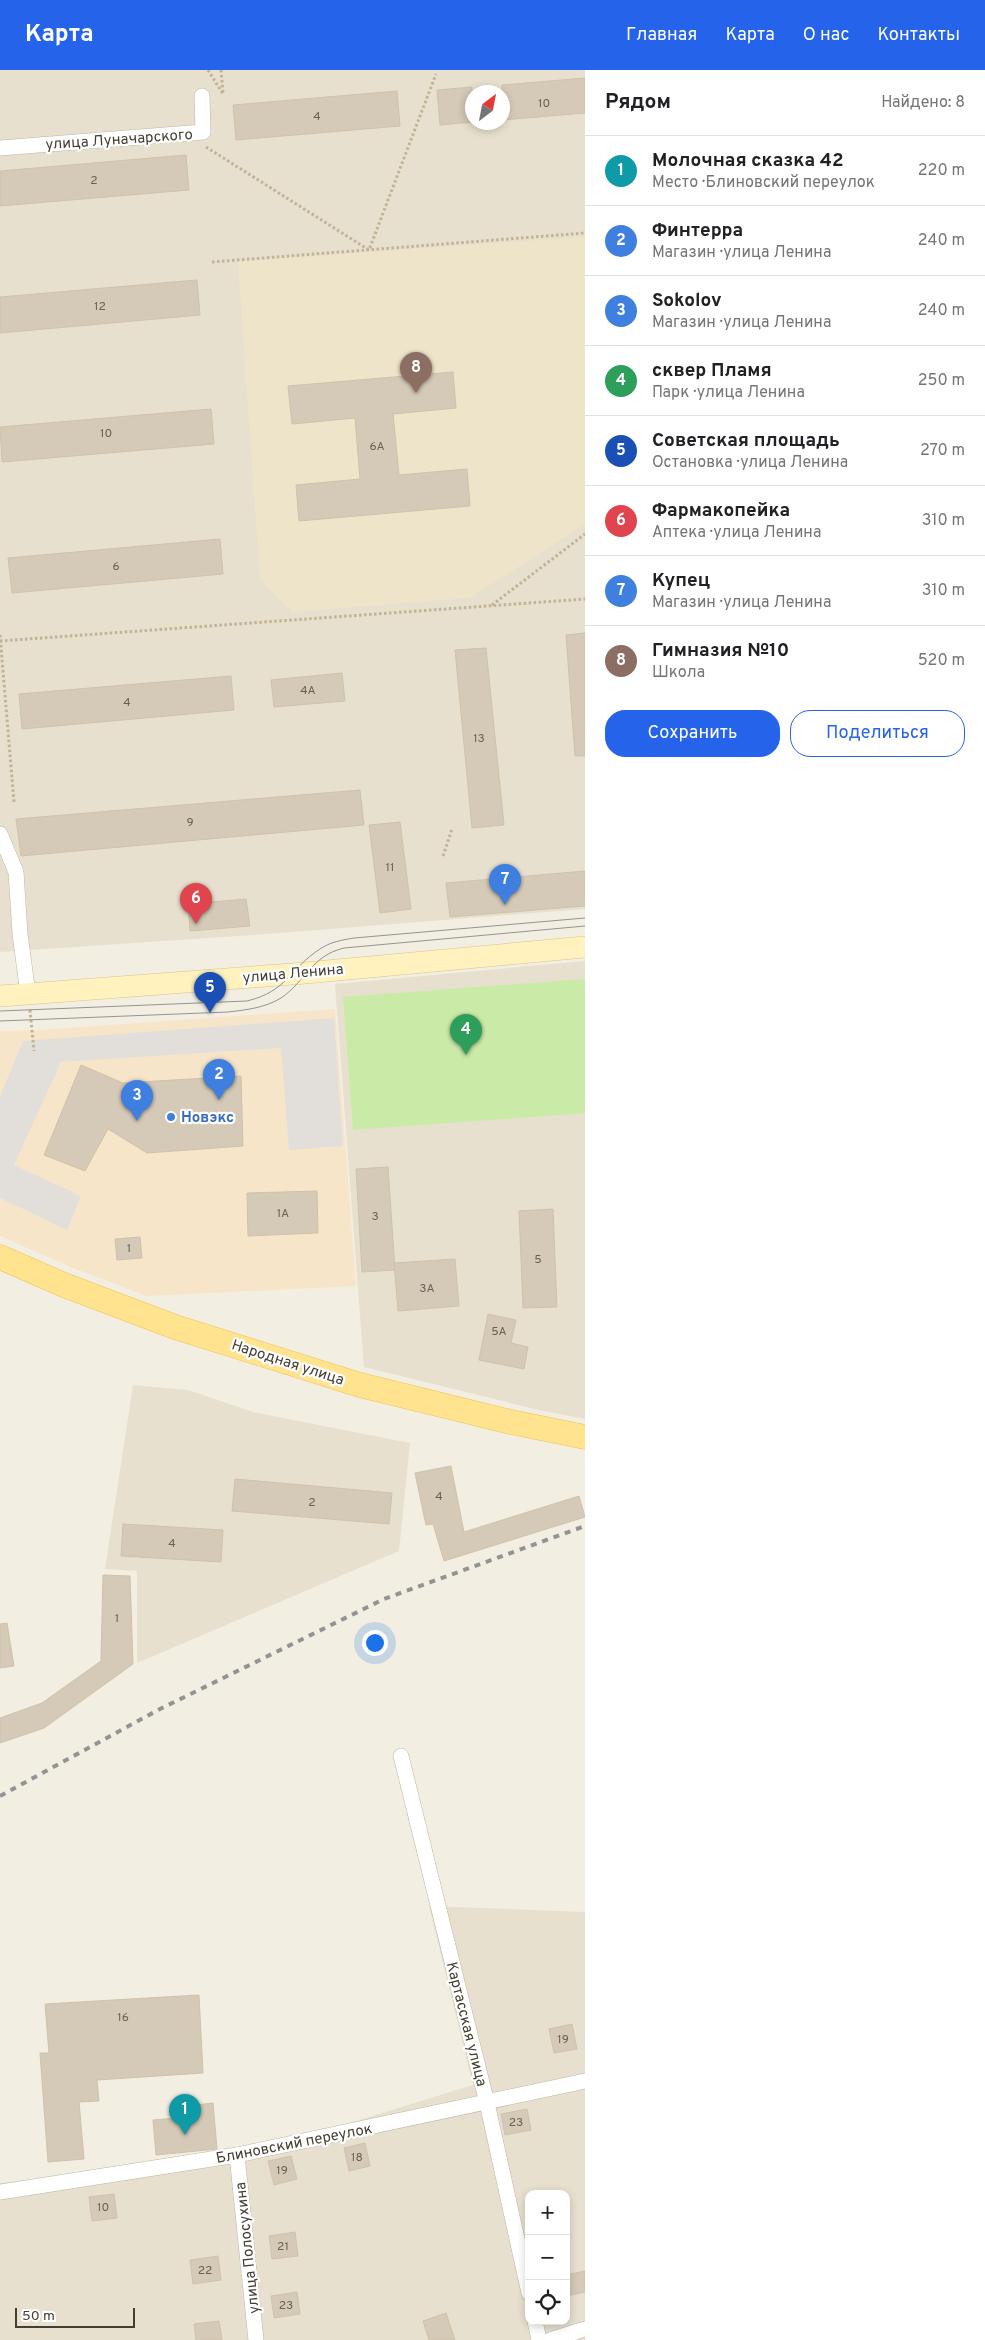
<!DOCTYPE html>
<html lang="ru">
<meta charset="utf-8">
<style>
:root{--surface:#fff;--page:#f6f6f6;--text:#202124;--muted:#757577;--line:#e0e0e0;--accent:#2563eb}
body{margin:0;font-family:Overpass,sans-serif;background:var(--page);color:var(--text)}
.controls{position:absolute;right:15px;bottom:15px;display:grid;overflow:hidden;border-radius:10px;box-shadow:0 2px 8px #0003}
.controls button{width:45px;height:45px;display:grid;place-items:center;padding:0;border:0;border-bottom:1px solid var(--line);background:var(--surface);color:var(--text);font:25px sans-serif}
.compass{position:absolute;left:465px;top:15px;width:45px;height:45px;border-radius:50%;background:var(--surface);box-shadow:0 2px 8px #0003;rotate:32deg}
.scale{position:absolute;left:15px;bottom:12px;width:120px;box-sizing:border-box;padding-left:5px;border:2px solid #443e32;border-top:0;font-size:14px;line-height:18px;white-space:nowrap;color:#443e32;-webkit-text-stroke:4px #fff;paint-order:stroke}
.you{position:absolute;left:374px;top:1572px;width:18px;height:18px;margin:-12px;border:4px solid #fff;border-radius:50%;background:#1a73e8;box-shadow:0 0 0 8px #1a73e833}
.badge{display:grid;place-items:center;width:32px;height:32px;border-radius:50%;background:var(--accent);color:#fff;font-size:16px;font-weight:700}
.pin{position:absolute;translate:-50% -41px;filter:drop-shadow(0 1px 2px #0008)}
.pin::after{content:'';position:absolute;top:26px;width:18px;height:15px;background:inherit;clip-path:polygon(0 0,100% 0,50% 100%)}
.list{margin:0;padding:0;list-style:none}
h2{display:flex;justify-content:space-between;align-items:center;height:65px;margin:0;padding:0 20px;font-size:21px}
h2 small{font-size:16px;font-weight:400;color:var(--muted)}
.list li{display:grid;grid-template-columns:32px 1fr auto;gap:15px;align-items:center;box-sizing:border-box;height:70px;padding:0 20px;border-top:1px solid var(--line)}
.list b{display:block;font-size:19px;white-space:nowrap}
.list p{margin:0;font-size:16px;white-space:nowrap;color:var(--muted)}
.list em{font-size:16px;font-style:normal;color:var(--muted)}
.actions{display:flex;gap:10px;padding:15px 20px}
.actions a{flex:1;padding:11px 0;border:1px solid var(--accent);border-radius:20px;text-align:center;font-size:18px;color:var(--accent)}
.actions .main{background:var(--accent);color:#fff}
.icon{flex:none;width:28px;height:28px;fill:none;stroke:currentColor;stroke-width:2;stroke-linecap:round;stroke-linejoin:round}
.map{position:relative;flex:none;width:585px;height:2270px;overflow:hidden}
header{display:flex;align-items:center;gap:30px;box-sizing:border-box;height:70px;padding:0 25px;background:var(--accent);color:#fff}
header strong{font-size:24px}
nav{display:flex;gap:28px;margin-inline-start:auto;font-size:18px}
main{display:flex}
aside{flex:1;background:var(--surface)}
.map>svg:first-child{display:block}
.residential{fill:#e7e0cf;fill-rule:evenodd}
.commercial{fill:#f7e5ca}
.education{fill:#ede4ca}
.green{fill:#caeaa7}
.parking{fill:#e2dfdb}
.building{fill:#d4cab7;stroke:#d0c2a9}
.lines{fill:none;stroke-linecap:round;stroke-linejoin:round}
.street-casing{stroke:#beb6a4;stroke-width:16}
.secondary-casing{stroke:#d5c58e;stroke-width:22}
.primary-casing{stroke:#ebc357;stroke-width:25}
.path{stroke:#c1b394;stroke-width:3;stroke-dasharray:2.5 2.5;stroke-linecap:butt}
.street{stroke:#fff;stroke-width:15}
.secondary{stroke:#fff2bf;stroke-width:21}
.primary{stroke:#ffe38e;stroke-width:24}
.tram{stroke:#939393;stroke-width:1}
.rail{stroke:#939393;stroke-width:4;stroke-dasharray:6 6;stroke-linecap:butt}
.shop-dot{fill:#3f7fe0;stroke:#fff;stroke-width:2}
.labels{text-anchor:middle;stroke-width:4.5;stroke-linejoin:round;paint-order:stroke}
.number-label{font-size:12px;fill:#686153}
.street-label{font-size:15px;fill:#443e32;stroke:#fff}
.shop-label{font-size:15px;font-weight:bold;fill:#366cbe;stroke:#fff;text-anchor:start}
</style>
<header>
<strong>Карта</strong>
<nav><a>Главная</a><a>Карта</a><a>О нас</a><a>Контакты</a></nav>
</header>
<main>
<div class="map">
<svg width="585" height="2270" viewBox="0 0 585 2270">
<rect width="100%" height="100%" fill="#f2eee2"/>
<g class="residential">
<path d="M0,0H585V839L253,865L0,882ZM472,22H502V52H472Z"/>
<path d="M585,891V1349L539,1340L364,1297L335,914Z"/>
<path d="M133,1315L188,1320L253,1342L410,1373L399,1481L137,1593V1501L105,1499Z"/>
<path d="M429,1836L585,1842V2270H0V2113L248,2084L473,2015ZM529,2124H566V2251H529Z"/>
</g>
<path class="commercial" d="M335,939L356,1216L147,1226L71,1197L0,1166V961L40,960Z"/>
<path class="education" d="M585,167V454L470,528L292,542L260,509L238,191Z"/>
<path class="green" d="M585,909V1043L353,1060L343,927Z"/>
<path class="parking" d="M334,948L343,1076L289,1080L281,978L61,992L14,1095L81,1126L67,1160L0,1128V1026L23,971Z"/>
<g class="building">
<path d="M585,8V43L502,50V15Z"/>
<path d="M472,17V52L440,55L437,20Z"/>
<path d="M397,21L400,56L236,70L233,35Z"/>
<path d="M186,85L189,120L0,136V101Z"/>
<path d="M197,210L200,245L0,263V227Z"/>
<path d="M453,302L456,338L393,344L399,405L467,399L470,436L299,451L296,415L360,409L355,348L292,354L288,316Z"/>
<path d="M211,339L214,374L2,392L0,357Z"/>
<path d="M220,469L223,504L12,523L8,488Z"/>
<path d="M585,563V686H575L566,565Z"/>
<path d="M486,578L504,755L472,758L455,580Z"/>
<path d="M342,603L345,631L274,637L271,610Z"/>
<path d="M231,606L234,640L22,659L19,624Z"/>
<path d="M360,720L364,755L21,786L16,749Z"/>
<path d="M400,752L411,839L380,843L369,755Z"/>
<path d="M585,801V836L450,847L446,813Z"/>
<path d="M246,829L250,856L190,861L188,834Z"/>
<path d="M81,995L123,1013L241,1006L243,1076L147,1083L108,1059L85,1101L44,1085Z"/>
<path d="M388,1097L395,1200L362,1202L356,1099Z"/>
<path d="M317,1121L318,1163L248,1166L247,1123Z"/>
<path d="M553,1139L557,1237L523,1238L519,1141Z"/>
<path d="M140,1167L142,1188L117,1190L115,1169Z"/>
<path d="M455,1189L459,1236L398,1241L394,1193Z"/>
<path d="M488,1244L516,1250L511,1273L528,1277L524,1299L479,1290Z"/>
<path d="M451,1396L464,1462L579,1426L585,1447L444,1491L433,1454L426,1455L415,1403Z"/>
<path d="M235,1409L392,1423L389,1454L232,1441Z"/>
<path d="M123,1454L223,1460L221,1492L121,1486Z"/>
<path d="M103,1505L130,1506L133,1594L44,1658L0,1673V1648L42,1633L101,1591Z"/>
<path d="M7,1553L14,1596L0,1598V1554Z"/>
<path d="M199,1925L203,2003L97,2010L99,2031L79,2032L84,2089L48,2092L40,1983H49L45,1934Z"/>
<path d="M572,1954L577,1979L554,1983L549,1959Z"/>
<path d="M213,2033L217,2079L156,2085L153,2050L189,2047L188,2036Z"/>
<path d="M527,2039L531,2060L505,2065L501,2044Z"/>
<path d="M365,2073L370,2096L349,2101L344,2078Z"/>
<path d="M291,2086L297,2109L274,2115L268,2091Z"/>
<path d="M114,2124L117,2148L92,2151L89,2127Z"/>
<path d="M295,2162L298,2186L272,2189L269,2166Z"/>
<path d="M218,2186L221,2210L193,2214L190,2190Z"/>
<path d="M585,2201V2222L567,2226L566,2205Z"/>
<path d="M297,2222L300,2244L274,2248L271,2226Z"/>
<path d="M446,2243L455,2270H429L423,2251Z"/>
<path d="M219,2251L222,2270H196L194,2254Z"/>
</g>
<g class="lines">
<defs>
<g id="street">
<path d="M0,78L203,62L202,26"/>
<path d="M0,764L16,802L20,864L28,924"/>
<path d="M401,1686L487,2033L529,2223"/>
<path d="M237,2085L256,2270"/>
<path d="M0,2122L237,2085L585,2011"/>
<path d="M535,2251L539,2270"/>
<path d="M550,2270L585,2259"/>
</g>
<path id="secondary" d="M0,926L305,903L585,877"/>
<path id="primary" d="M0,1187L64,1215L175,1257L360,1315L511,1352L585,1367"/>
</defs>
<use href="#street" class="street-casing"/>
<use href="#secondary" class="secondary-casing"/>
<use href="#primary" class="primary-casing"/>
<g class="path">
<path d="M208,0L223,24"/>
<path d="M221,0L223,23"/>
<path d="M206,77L369,180L436,4"/>
<path d="M212,192L585,163"/>
<path d="M492,535L585,464"/>
<path d="M0,565L14,732"/>
<path d="M0,571L585,529"/>
<path d="M443,786L452,759"/>
<path d="M30,940L34,981"/>
</g>
<use href="#street" class="street"/>
<use href="#secondary" class="secondary"/>
<use href="#primary" class="primary"/>
<g class="tram">
<path d="M0,941L247,931C288,921 289,899 320,879C330,872 342,870 354,868L585,848"/>
<path d="M0,951L228,942C245,940 265,938 281,928C306,911 311,886 344,878L585,856"/>
</g>
<path class="rail" d="M0,1726L160,1639L384,1529L585,1456"/>
</g>
<circle class="shop-dot" cx="171" cy="1047" r="5"/>
<g class="labels">
<g class="number-label">
<text x="544" y="37">10</text>
<text x="317" y="50">4</text>
<text x="94" y="114">2</text>
<text x="100" y="240">12</text>
<text x="106" y="367">10</text>
<text x="377" y="380">6А</text>
<text x="116" y="500">6</text>
<text x="308" y="624">4А</text>
<text x="127" y="636">4</text>
<text x="479" y="672">13</text>
<text x="190" y="756">9</text>
<text x="390" y="801">11</text>
<text x="283" y="1147">1А</text>
<text x="375" y="1150">3</text>
<text x="129" y="1182">1</text>
<text x="538" y="1193">5</text>
<text x="427" y="1222">3А</text>
<text x="499" y="1265">5А</text>
<text x="439" y="1430">4</text>
<text x="312" y="1436">2</text>
<text x="172" y="1477">4</text>
<text x="117" y="1552">1</text>
<text x="123" y="1951">16</text>
<text x="563" y="1973">19</text>
<text x="516" y="2056">23</text>
<text x="357" y="2091">18</text>
<text x="282" y="2104">19</text>
<text x="103" y="2141">10</text>
<text x="283" y="2180">21</text>
<text x="205" y="2204">22</text>
<text x="286" y="2239">23</text>
</g>
<g class="street-label">
<text transform="translate(119 69) rotate(-4)" y="5">улица Луначарского</text>
<text transform="translate(293 903) rotate(-5)" y="5">улица Ленина</text>
<text transform="translate(288 1292) rotate(18)" y="5">Народная улица</text>
<text transform="translate(467 1954) rotate(76)" y="5">Картасская улица</text>
<text transform="translate(294 2073) rotate(-11)" y="5">Блиновский переулок</text>
<text transform="translate(247 2178) rotate(-96)" y="5">улица Полосухина</text>
</g>
<g class="shop-label">
<text x="181" y="1052">Новэкс</text>
</g>
</g>
</svg>
<div class="controls">
<button>+</button>
<button>−</button>
<button><svg class="icon" aria-label="locate" viewBox="0 0 24 24"><circle cx="12" cy="12" r="6"/><path d="M12 2v4M12 18v4M2 12h4M18 12h4"/></svg></button>
</div>
<svg class="compass" viewBox="-18 -18 36 36"><path d="M0-13l5 13h-10z" fill="#e53935"/><path d="M0 13l5-13h-10z" fill="#757577"/></svg>
<div class="scale">50 m</div>
<div class="you"></div>
<div class="pin badge" style="left:185px;top:2065px;background:#0f9aa8">1</div>
<div class="pin badge" style="left:219px;top:1030px;background:#3f7fe0">2</div>
<div class="pin badge" style="left:137px;top:1051px;background:#3f7fe0">3</div>
<div class="pin badge" style="left:466px;top:985px;background:#2e9e5b">4</div>
<div class="pin badge" style="left:210px;top:943px;background:#1a4fb4">5</div>
<div class="pin badge" style="left:196px;top:854px;background:#e0444e">6</div>
<div class="pin badge" style="left:505px;top:835px;background:#3f7fe0">7</div>
<div class="pin badge" style="left:416px;top:323px;background:#8d6e63">8</div>
</div>
<aside>
<h2>Рядом<small>Найдено: 8</small></h2>
<ul class="list">
<li><span class="badge" style="background:#0f9aa8">1</span><div><b>Молочная сказка 42</b><p>Место · Блиновский переулок</p></div><em>220 m</em></li>
<li><span class="badge" style="background:#3f7fe0">2</span><div><b>Финтерра</b><p>Магазин · улица Ленина</p></div><em>240 m</em></li>
<li><span class="badge" style="background:#3f7fe0">3</span><div><b>Sokolov</b><p>Магазин · улица Ленина</p></div><em>240 m</em></li>
<li><span class="badge" style="background:#2e9e5b">4</span><div><b>сквер Пламя</b><p>Парк · улица Ленина</p></div><em>250 m</em></li>
<li><span class="badge" style="background:#1a4fb4">5</span><div><b>Советская площадь</b><p>Остановка · улица Ленина</p></div><em>270 m</em></li>
<li><span class="badge" style="background:#e0444e">6</span><div><b>Фармакопейка</b><p>Аптека · улица Ленина</p></div><em>310 m</em></li>
<li><span class="badge" style="background:#3f7fe0">7</span><div><b>Купец</b><p>Магазин · улица Ленина</p></div><em>310 m</em></li>
<li><span class="badge" style="background:#8d6e63">8</span><div><b>Гимназия №10</b><p>Школа</p></div><em>520 m</em></li>
</ul>
<div class="actions"><a class="main">Сохранить</a><a>Поделиться</a></div>
</aside>
</main>
